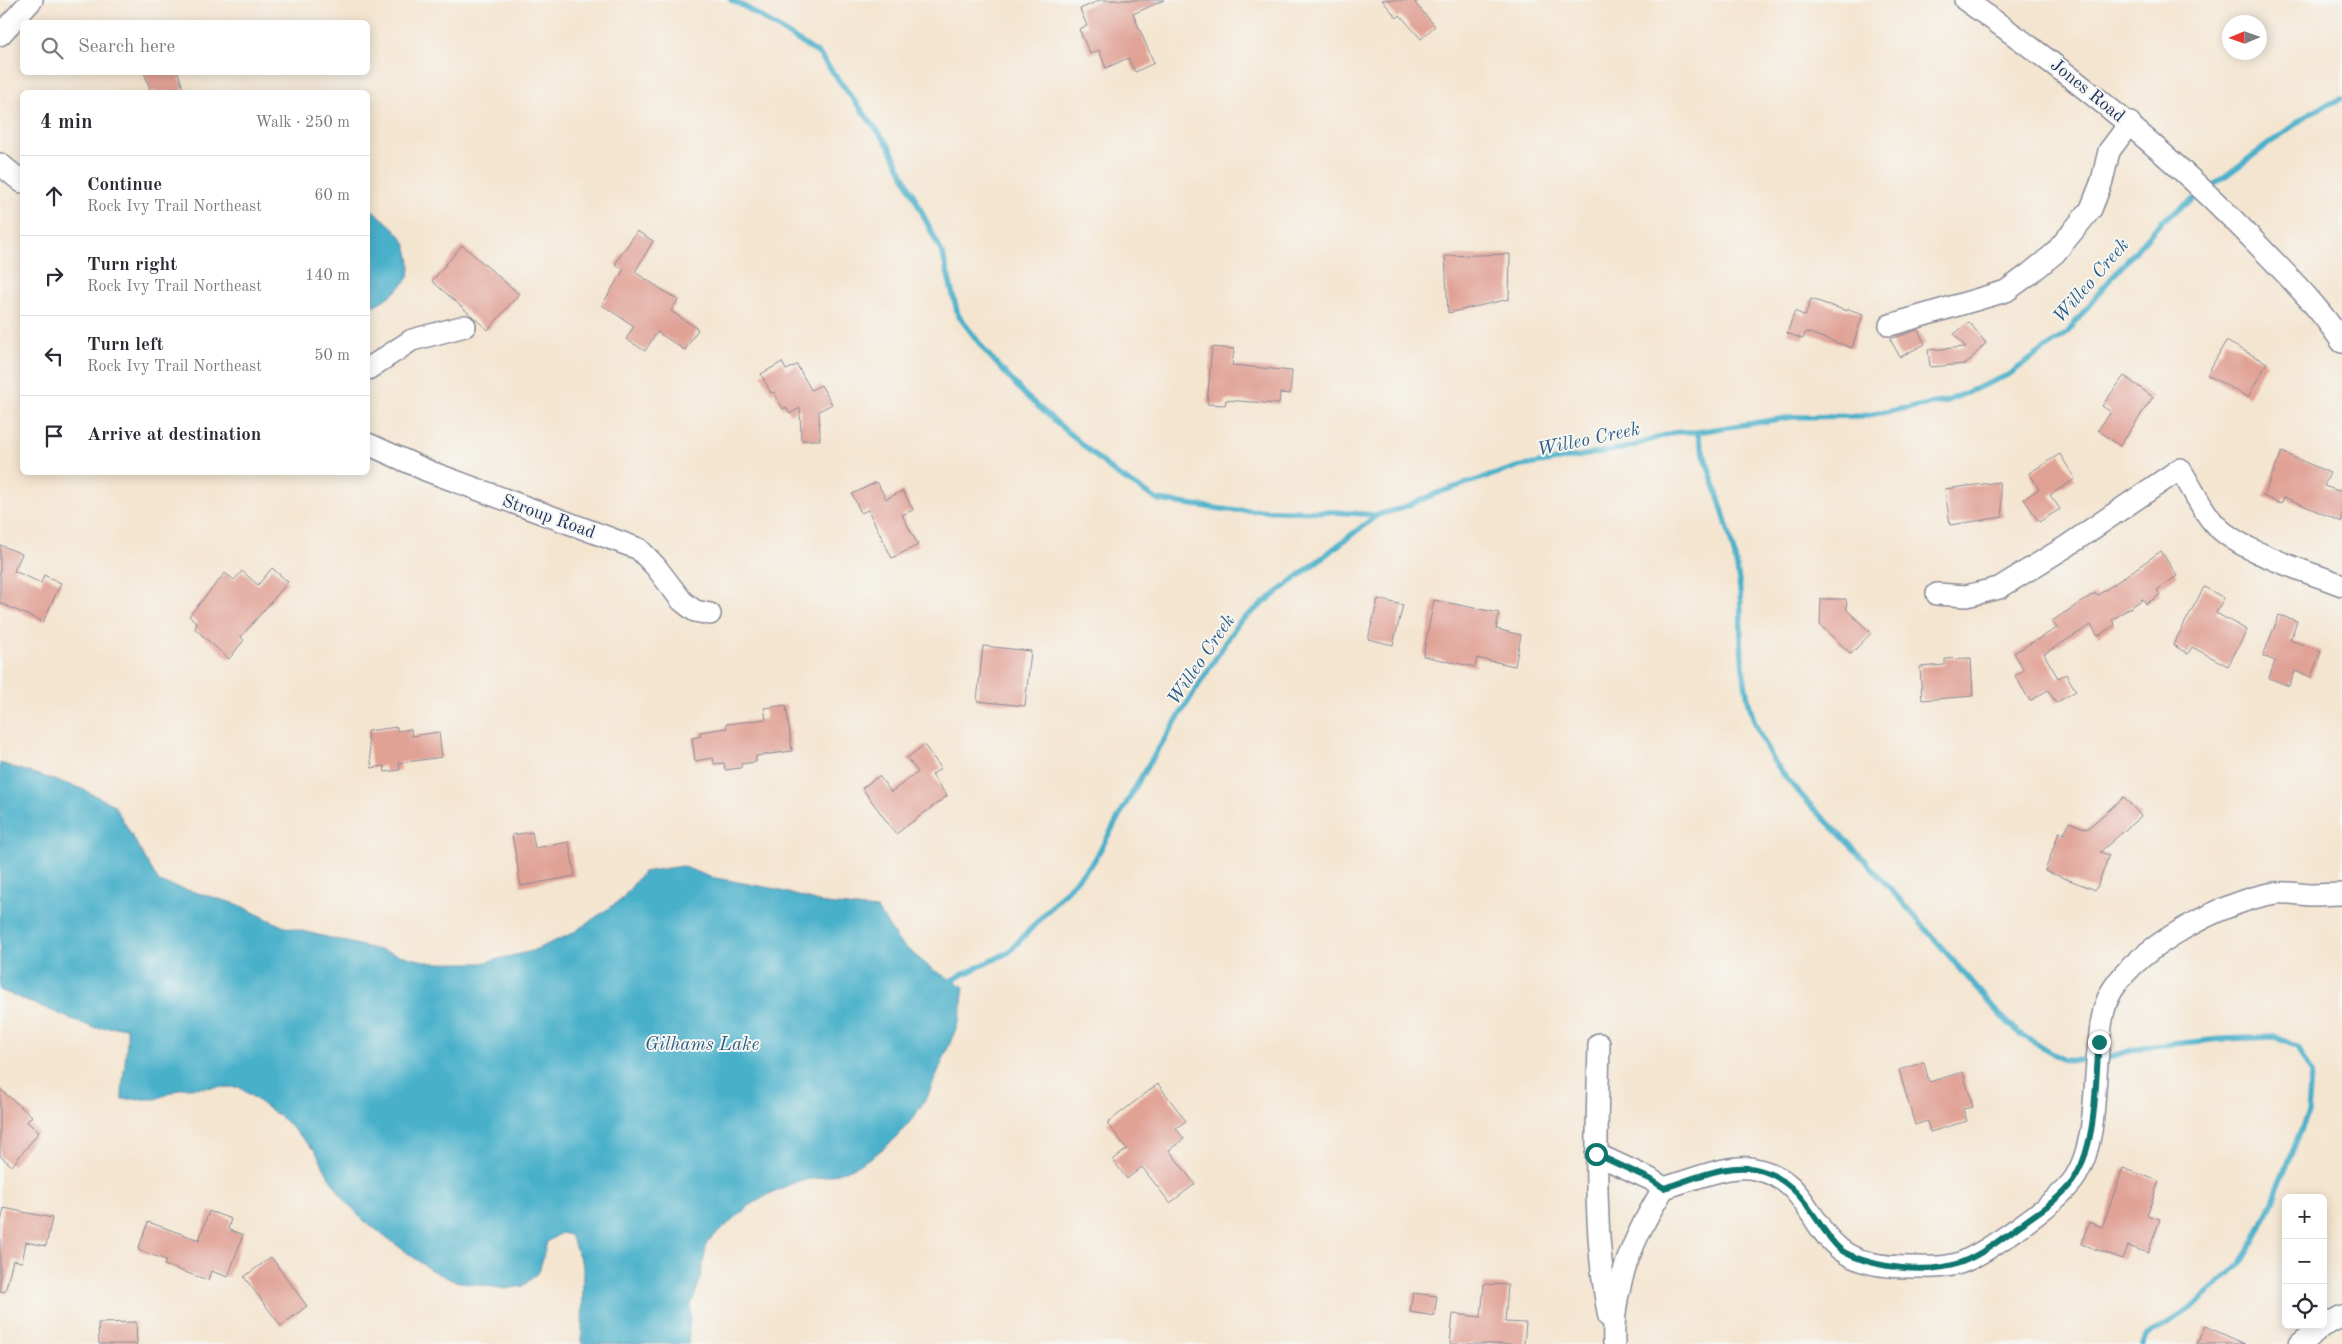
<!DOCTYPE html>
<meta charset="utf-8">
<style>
:root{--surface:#fff;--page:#f2f2f3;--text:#2b2b33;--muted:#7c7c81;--line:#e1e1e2}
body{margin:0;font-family:"Old Standard TT",serif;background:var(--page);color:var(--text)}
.controls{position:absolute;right:15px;bottom:15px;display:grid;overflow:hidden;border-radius:8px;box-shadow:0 2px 12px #0003}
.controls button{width:45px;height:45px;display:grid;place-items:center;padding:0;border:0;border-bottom:1px solid var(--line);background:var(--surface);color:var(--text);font:25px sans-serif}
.compass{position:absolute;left:2222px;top:15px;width:45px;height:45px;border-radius:50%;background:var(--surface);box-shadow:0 2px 12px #0003;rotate:268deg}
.stop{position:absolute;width:15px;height:15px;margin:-11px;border:4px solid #0f766e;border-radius:50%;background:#fff}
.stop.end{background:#0f766e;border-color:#fff;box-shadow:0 1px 5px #0008}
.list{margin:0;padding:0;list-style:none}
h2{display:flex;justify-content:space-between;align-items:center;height:65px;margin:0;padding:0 20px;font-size:21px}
h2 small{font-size:16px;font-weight:400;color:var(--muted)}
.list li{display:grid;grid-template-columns:32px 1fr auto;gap:15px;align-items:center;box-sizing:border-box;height:80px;padding:0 20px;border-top:1px solid var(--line)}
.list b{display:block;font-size:19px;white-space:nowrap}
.list p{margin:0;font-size:16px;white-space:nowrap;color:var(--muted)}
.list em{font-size:16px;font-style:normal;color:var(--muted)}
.icon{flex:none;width:28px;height:28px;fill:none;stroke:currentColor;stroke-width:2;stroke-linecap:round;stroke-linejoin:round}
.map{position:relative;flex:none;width:2342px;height:1344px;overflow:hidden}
.search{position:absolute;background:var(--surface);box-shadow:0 2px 12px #0003;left:20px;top:20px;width:350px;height:55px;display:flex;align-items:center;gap:12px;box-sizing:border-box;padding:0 18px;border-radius:8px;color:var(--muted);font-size:19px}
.panel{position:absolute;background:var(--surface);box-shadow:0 2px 12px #0003;left:20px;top:90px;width:350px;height:385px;border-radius:8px}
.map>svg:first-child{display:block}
.water{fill:#4ab0ca;stroke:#327094}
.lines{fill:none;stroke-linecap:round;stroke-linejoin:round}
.stream{stroke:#4ab0ca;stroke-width:5.5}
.building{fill:#e1a296}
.minor-casing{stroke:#888a97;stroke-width:24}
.minor{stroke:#fff;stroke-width:21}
.route{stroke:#0f766e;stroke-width:6}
.labels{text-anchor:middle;stroke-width:4;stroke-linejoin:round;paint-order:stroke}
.street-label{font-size:18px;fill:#1b2f5e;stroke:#f6f6f2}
.water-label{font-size:19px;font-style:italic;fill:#2b5c84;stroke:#f6f6f2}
</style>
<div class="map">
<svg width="2342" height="1344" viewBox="0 0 2342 1344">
<rect width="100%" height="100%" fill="#f6f6f2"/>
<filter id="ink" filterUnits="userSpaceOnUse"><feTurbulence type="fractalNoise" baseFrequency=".02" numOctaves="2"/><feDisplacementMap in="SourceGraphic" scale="10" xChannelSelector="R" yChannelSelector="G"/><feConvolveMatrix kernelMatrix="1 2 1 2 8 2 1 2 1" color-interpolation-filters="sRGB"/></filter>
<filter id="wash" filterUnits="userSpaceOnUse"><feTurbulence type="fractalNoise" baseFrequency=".0096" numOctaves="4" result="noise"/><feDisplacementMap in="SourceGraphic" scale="20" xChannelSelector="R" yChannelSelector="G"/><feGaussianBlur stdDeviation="1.12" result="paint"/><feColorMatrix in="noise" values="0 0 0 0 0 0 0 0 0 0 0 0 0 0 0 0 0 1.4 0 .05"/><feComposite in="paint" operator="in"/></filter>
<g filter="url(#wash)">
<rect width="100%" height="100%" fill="#f4e5d0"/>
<g class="water">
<path d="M368,207C380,216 396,228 404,241C408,248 412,266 409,275C403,289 381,303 368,308Z"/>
<path d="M0,763L80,788L114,805L159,882L237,904L282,926L432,963H482L532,951L571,934L621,900L643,872L682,866L710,877L771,888L826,904L877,909L899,942L933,970L964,987L960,1019L929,1093L914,1117L896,1138L875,1155L851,1169L825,1177L798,1181L773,1192L749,1206L707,1242L700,1280L691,1306L688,1344H582L583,1266L570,1235L561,1233L547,1242L539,1272L523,1286L506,1289L454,1281L429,1269L363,1220L344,1199L329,1177L316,1152L284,1120L239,1087L183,1088L156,1099H122C122,1075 128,1052 127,1027L94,1028L0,990Z"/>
</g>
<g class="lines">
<g class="stream">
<path d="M731,0L747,8L819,54L889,146L943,255L958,315L986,352L1025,395L1115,473L1158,500L1165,501L1229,510L1334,512L1377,515"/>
<path d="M2208,189L2310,113L2342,98"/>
<path d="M1697,432C1712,481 1732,530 1739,581C1742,600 1740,619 1741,638C1742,665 1745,694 1754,720C1773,777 1816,808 1855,850C1905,903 1952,960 2000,1015L2020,1034L2064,1060L2092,1061"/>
<path d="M952,980L1009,952L1094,861L1145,770L1238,623L1377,515L1399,509L1440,492L1517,467L1626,448L1675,432H1697L1792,417L1862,416L1947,401L2008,375L2067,333L2101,290L2163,220L2201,194"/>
<path d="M2102,1059L2143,1047L2221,1039L2276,1037L2297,1047L2311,1073L2308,1113L2267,1215L2255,1240L2240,1263L2200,1302L2147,1336L2142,1344"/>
</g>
</g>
<g id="blocks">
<g class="building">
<path d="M1100,0H1164L1133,14L1154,63L1135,72L1128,58L1106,68L1099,50L1090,54L1079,29L1087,26L1080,9Z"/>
<path d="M1382,0H1419L1415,3L1435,26L1421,39L1400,15L1397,18Z"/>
<path d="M144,72H178L184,92H151Z"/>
<path d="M637,231L653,241L635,272L678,300L671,311L698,329L685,350L657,332L645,351L626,339L634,326L602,305L624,269L615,264Z"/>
<path d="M462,245L519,294L488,330L432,281Z"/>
<path d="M1510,254L1509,299L1448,313L1445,256Z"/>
<path d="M1811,299L1847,311L1848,309L1863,314L1852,348L1806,332L1803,339L1787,333L1795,311L1805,316Z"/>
<path d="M1969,322L1986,343L1966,364L1930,367L1928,350L1966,347L1954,334Z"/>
<path d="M1918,330L1925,344L1900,357L1890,339Z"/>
<path d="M2226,341L2267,363L2248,397L2207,375Z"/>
<path d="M1212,347L1234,349L1232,365L1292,371L1290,394L1280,393L1279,404L1226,400L1225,405L1207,404Z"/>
<path d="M782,362L786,370L797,365L811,390L821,385L832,404L819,411L820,440H801L800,408L790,414L786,407L783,409L774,392L771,393L761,374Z"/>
<path d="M2124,376L2153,397L2120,446L2098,430L2111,412L2102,406Z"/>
<path d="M2282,452L2330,473L2324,486L2342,492V522L2284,497L2281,504L2263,496Z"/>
<path d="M2060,454L2075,479L2050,495L2060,509L2039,522L2024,499L2039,489L2029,473Z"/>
<path d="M877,482L886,499L903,491L913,510L902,515L918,545L892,558L868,510L861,513L852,494Z"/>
<path d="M1999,482L2003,517L1950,525L1945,489Z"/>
<path d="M0,545L22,554L14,571L41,583L44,575L61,583L43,622L0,603Z"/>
<path d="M2161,551L2177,576L2157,590L2160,595L2146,604L2143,599L2112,620L2115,625L2098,636L2091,625L2044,654L2058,678L2066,674L2076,691L2056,703L2048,690L2030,701L2015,676L2024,670L2014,653L2057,628L2052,621L2095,593L2097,596Z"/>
<path d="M272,568L288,582L241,637L244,640L229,659L195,629L197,623L189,616L225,573L234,580L242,571L258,585Z"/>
<path d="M2204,587L2224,598L2216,613L2247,630L2228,666L2192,647L2188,654L2173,645Z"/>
<path d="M1378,599L1403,605L1393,645L1368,639Z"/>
<path d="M1821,599H1846L1847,610L1871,633L1851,654L1820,625Z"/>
<path d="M1434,600L1499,613L1496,629L1521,635L1515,666L1477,658L1475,667L1423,656Z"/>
<path d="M2279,615L2297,621L2290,640L2321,651L2311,677L2295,671L2289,686L2269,678L2275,661L2263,656Z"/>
<path d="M983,646L1031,651L1025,706L977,701Z"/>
<path d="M1971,658L1973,696L1922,700L1920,667L1945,665V659Z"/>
<path d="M786,705L792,751L756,756V762L741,764V768L725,770L724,763L714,764L713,758L695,761L692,738L701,736L700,732L727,728L726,724L766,719L764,708Z"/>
<path d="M397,727V731L411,729L412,736L439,732L442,757L399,763L400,770L385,772L384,766L372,768L367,731Z"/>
<path d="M924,745L941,768L932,775L947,796L896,834L862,788L879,776L891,792L918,772L907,758Z"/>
<path d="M2124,797L2141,816L2100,852L2109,855L2096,890L2045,871L2059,832L2064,834L2069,822L2087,829Z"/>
<path d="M532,832L535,848L569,842L575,876L521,886L512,835Z"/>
<path d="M1924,1062L1929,1082L1963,1072L1973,1107L1963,1109L1967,1121L1930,1132L1927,1121L1915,1125L1899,1070Z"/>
<path d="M1158,1084L1186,1121L1176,1128L1184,1139L1169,1150L1195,1184L1170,1203L1142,1167L1127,1179L1113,1160L1127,1149L1107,1123Z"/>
<path d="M0,1089L32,1116L27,1122L39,1132L12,1166L0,1156Z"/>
<path d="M2123,1168L2159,1181L2147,1215L2160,1219L2148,1253L2128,1246L2123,1259L2081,1244L2089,1222L2102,1227Z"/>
<path d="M4,1208L52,1218L46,1246L26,1242L22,1262L13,1260L5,1292L0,1291V1227Z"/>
<path d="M209,1211L231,1219L228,1229L243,1235L228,1277L211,1271L208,1280L164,1265L166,1260L138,1250L148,1222L199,1240Z"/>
<path d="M271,1257L307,1306L281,1326L244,1277Z"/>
<path d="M1484,1284L1508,1285L1505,1322L1526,1323L1524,1344H1450L1453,1314L1481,1317Z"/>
<path d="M1413,1293L1437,1296L1434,1316L1410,1312Z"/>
<path d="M136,1322L137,1344H99L98,1323Z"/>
<path d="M2205,1326L2245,1344H2197Z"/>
</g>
</g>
</g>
<g filter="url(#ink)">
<use href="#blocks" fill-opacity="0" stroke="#888a97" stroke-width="1"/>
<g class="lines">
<defs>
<g id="minor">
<path d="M1965,0C2071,74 2171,153 2260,247C2289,277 2319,307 2342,342"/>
<path d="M0,35L32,0"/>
<path d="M0,164L22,182"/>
<path d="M1890,325L2006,291L2028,275L2055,253L2091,209L2102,181L2109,151L2130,123"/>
<path d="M368,369L412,340L465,326"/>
<path d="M368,444L428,471L639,549L656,567L682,601L695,611L710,614"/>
<path d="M1937,594L1966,596L1999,588L2067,546L2180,469C2191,486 2200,506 2212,521C2236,551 2306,571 2342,585"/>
<path d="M1599,1044C1597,1132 1592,1231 1609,1317"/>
<path d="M1596,1154L1650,1179L1664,1188"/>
<path d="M1614,1344C1611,1288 1634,1235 1664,1188C1689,1181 1729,1163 1755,1169C1808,1180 1806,1223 1841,1250C1859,1264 1887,1267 1909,1267C1927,1267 1947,1269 1965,1261C1991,1249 2062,1200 2076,1176C2098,1139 2093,1084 2099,1043C2101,1024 2103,1004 2113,989C2141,945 2226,900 2276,893C2287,892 2298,894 2309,895C2320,895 2331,894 2342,894"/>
<path d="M2300,1344L2320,1328L2342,1316"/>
</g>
</defs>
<use href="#minor" class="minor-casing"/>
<use href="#minor" class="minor"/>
</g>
</g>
<g class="lines" filter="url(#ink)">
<path class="route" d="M1596,1154L1650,1179L1664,1188C1694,1179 1731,1160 1763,1171C1791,1180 1806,1203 1822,1227C1828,1235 1835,1247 1844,1252C1874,1268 1930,1275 1962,1262C1985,1253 2006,1235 2026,1221C2044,1208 2065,1195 2076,1176C2097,1140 2095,1082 2099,1042"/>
</g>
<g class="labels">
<g class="street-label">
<text transform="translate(2088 90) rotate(39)" y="6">Jones Road</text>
<text transform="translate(549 516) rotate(20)" y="6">Stroup Road</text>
</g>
<g class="water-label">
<text transform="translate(2090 280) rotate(-49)" y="7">Willeo Creek</text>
<text transform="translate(1588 438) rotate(-12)" y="7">Willeo Creek</text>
<text transform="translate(1200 659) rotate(-56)" y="7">Willeo Creek</text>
<text x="702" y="1050">Gilhams Lake</text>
</g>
</g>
</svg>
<div class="controls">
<button>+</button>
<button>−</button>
<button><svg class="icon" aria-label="locate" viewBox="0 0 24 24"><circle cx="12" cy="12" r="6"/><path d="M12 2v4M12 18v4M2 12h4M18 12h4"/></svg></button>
</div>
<svg class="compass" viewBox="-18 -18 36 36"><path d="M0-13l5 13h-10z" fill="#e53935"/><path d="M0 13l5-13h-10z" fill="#7c7c81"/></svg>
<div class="stop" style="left:1596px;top:1154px"></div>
<div class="stop end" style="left:2099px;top:1042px"></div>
<div class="search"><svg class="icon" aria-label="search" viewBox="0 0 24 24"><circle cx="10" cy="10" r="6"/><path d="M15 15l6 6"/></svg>Search here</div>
<section class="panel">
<h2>4 min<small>Walk · 250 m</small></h2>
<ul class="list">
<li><svg class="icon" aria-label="ahead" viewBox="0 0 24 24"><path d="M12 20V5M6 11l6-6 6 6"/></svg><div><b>Continue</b><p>Rock Ivy Trail Northeast</p></div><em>60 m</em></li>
<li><svg class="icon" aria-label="right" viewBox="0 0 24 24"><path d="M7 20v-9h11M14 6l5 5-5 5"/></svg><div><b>Turn right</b><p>Rock Ivy Trail Northeast</p></div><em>140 m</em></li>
<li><svg class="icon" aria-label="left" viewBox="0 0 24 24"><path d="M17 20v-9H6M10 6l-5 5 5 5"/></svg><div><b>Turn left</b><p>Rock Ivy Trail Northeast</p></div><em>50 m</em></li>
<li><svg class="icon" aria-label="arrive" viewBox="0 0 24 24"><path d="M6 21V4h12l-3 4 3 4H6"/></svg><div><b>Arrive at destination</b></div></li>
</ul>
</section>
</div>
